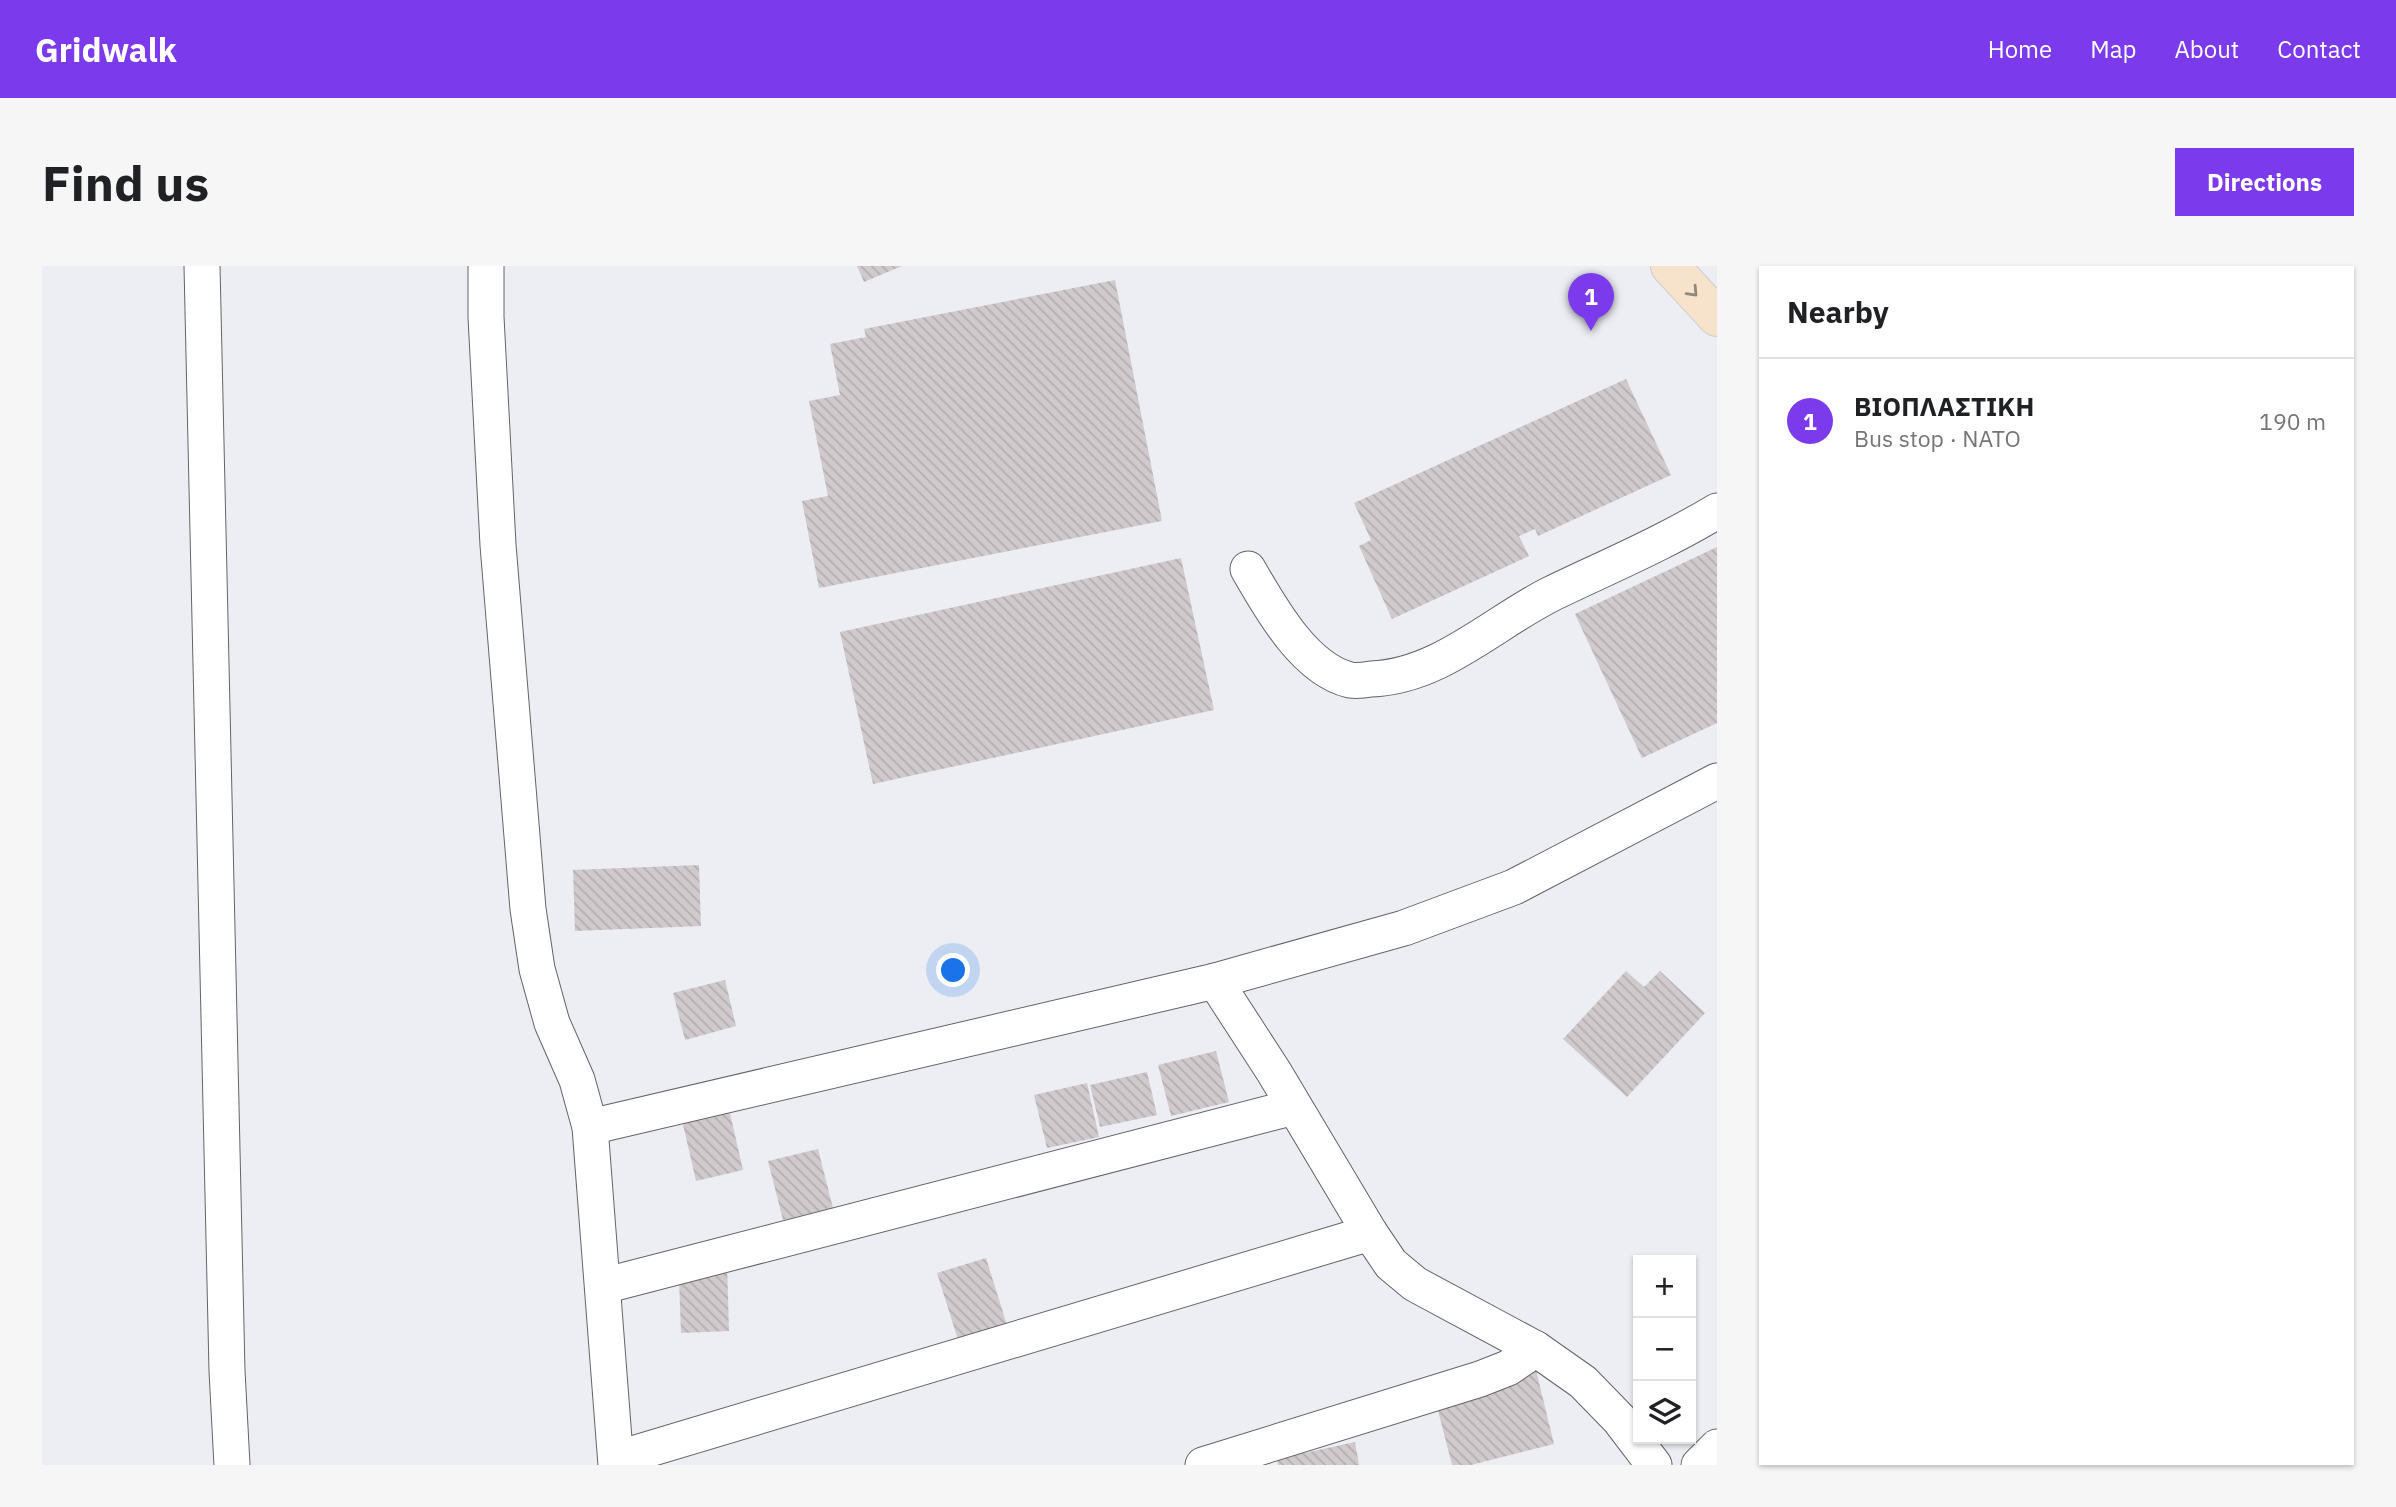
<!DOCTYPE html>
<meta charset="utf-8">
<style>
:root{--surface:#fff;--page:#f6f6f6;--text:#202124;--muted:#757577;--line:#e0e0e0;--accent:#7c3aed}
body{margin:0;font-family:"IBM Plex Sans",sans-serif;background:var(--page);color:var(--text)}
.controls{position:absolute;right:21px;bottom:21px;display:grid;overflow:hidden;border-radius:0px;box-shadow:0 2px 5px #0004}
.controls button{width:63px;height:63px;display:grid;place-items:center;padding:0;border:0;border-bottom:2px solid var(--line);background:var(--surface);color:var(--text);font:35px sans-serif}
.you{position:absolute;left:912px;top:705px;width:24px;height:24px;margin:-18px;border:5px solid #fff;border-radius:50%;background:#1a73e8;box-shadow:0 0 0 10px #1a73e833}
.badge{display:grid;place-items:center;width:46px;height:46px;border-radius:50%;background:var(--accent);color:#fff;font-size:23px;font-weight:700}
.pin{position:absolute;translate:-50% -58px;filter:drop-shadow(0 2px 4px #0008)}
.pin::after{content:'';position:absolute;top:37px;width:24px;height:21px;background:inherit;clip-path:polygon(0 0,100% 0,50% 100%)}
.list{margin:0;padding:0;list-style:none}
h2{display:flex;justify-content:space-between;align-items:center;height:91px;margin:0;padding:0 28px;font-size:30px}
h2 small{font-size:23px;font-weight:400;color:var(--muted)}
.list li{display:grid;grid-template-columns:46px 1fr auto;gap:21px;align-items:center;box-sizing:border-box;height:126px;padding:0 28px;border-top:2px solid var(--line)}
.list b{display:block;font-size:26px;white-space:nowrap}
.list p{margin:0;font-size:23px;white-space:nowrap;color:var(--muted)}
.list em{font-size:23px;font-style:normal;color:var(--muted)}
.icon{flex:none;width:38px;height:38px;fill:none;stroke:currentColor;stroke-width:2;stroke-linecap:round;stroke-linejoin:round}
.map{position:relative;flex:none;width:1675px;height:1199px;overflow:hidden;border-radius:0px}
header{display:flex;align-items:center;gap:42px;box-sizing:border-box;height:98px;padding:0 35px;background:var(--accent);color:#fff}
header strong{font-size:33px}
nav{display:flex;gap:38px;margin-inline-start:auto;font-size:24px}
.intro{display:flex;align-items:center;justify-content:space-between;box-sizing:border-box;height:168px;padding:0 42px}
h1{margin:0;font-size:49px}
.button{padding:18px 32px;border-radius:0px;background:var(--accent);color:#fff;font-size:24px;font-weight:700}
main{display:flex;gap:42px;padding:0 42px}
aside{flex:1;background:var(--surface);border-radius:0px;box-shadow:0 2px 5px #0004}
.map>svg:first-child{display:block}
.building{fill:url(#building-back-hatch)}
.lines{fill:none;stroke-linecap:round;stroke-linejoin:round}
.minor-casing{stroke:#626468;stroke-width:37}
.major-casing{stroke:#cccccd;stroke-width:40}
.minor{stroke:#fff;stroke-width:35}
.major{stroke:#f7e2cb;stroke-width:38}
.oneway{stroke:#90877d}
</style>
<header>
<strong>Gridwalk</strong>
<nav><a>Home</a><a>Map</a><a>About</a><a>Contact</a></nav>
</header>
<div class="intro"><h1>Find us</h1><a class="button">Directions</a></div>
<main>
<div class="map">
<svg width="1675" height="1199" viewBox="0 0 1675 1199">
<defs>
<pattern id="building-back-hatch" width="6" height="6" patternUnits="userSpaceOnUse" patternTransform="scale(1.75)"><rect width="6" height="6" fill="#d1cacc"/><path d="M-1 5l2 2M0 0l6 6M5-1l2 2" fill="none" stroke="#b4aeb0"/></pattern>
</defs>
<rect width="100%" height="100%" fill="#eceef3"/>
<g class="building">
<path d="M815,0H860L822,16Z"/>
<path d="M1073,14L1120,255L777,322L760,235L786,230L767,135L798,129L788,78L824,71L822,63Z"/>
<path d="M1584,113L1629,209L1496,270L1493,263L1477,270L1487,290L1350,353L1317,280L1329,274L1312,237Z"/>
<path d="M1675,281V457L1600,492L1533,348Z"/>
<path d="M1139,292L1172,444L831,518L798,366Z"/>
<path d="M657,599L659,660L533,665L531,604Z"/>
<path d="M1584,705L1602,721L1618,705L1663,747L1585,831L1521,773Z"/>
<path d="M683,714L694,760L643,774L631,727Z"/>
<path d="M1174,785L1187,836L1129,850L1116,799Z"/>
<path d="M1105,806L1115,849L1058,861L1048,819Z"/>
<path d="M1045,817L1057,871L1005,882L992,829Z"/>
<path d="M687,843L701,904L654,915L640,854Z"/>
<path d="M776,883L791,942L741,954L726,895Z"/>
<path d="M944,992L965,1059L916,1074L895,1007Z"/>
<path d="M685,996L687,1065L639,1067L637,1013Z"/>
<path d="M1494,1104L1512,1178L1429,1199H1410L1392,1129Z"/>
<path d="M1313,1176L1317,1199H1236L1235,1193Z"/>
</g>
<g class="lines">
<defs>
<g id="minor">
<path d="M160,0L185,1105L190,1199"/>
<path d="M444,0V51L456,279L486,643L495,703L510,757L535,814L548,861L574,1199"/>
<path d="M1206,303C1228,341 1262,403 1308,414C1314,415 1323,414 1329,413C1397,411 1451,357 1509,328C1565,301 1622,277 1675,245"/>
<path d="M1173,715L1232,806L1328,967L1349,998L1373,1018L1494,1083L1541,1116L1577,1153L1612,1199"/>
<path d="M548,861L1173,715L1362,662L1472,621L1675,515"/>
<path d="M561,1020L1252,841"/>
<path d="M574,1193L1328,967"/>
<path d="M1161,1199L1438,1113L1466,1102L1494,1083"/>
<path d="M1657,1199L1675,1181"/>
</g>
<path id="major" d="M1628,0L1675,51"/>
</defs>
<use href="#minor" class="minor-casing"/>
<use href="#major" class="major-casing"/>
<use href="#minor" class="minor"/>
<use href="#major" class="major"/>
</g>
<defs><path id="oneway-chevron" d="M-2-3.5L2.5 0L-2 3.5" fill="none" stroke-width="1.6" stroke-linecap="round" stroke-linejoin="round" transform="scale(1.75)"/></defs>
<use class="oneway" href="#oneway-chevron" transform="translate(1651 26) rotate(47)"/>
</svg>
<div class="controls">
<button>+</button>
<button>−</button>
<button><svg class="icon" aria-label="layers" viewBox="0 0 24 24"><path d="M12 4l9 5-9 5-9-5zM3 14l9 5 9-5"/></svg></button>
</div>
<div class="you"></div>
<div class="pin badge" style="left:1549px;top:65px">1</div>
</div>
<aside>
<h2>Nearby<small></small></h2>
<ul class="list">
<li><span class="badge">1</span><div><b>ΒΙΟΠΛΑΣΤΙΚΗ</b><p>Bus stop · ΝΑΤΟ</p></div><em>190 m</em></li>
</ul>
</aside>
</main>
